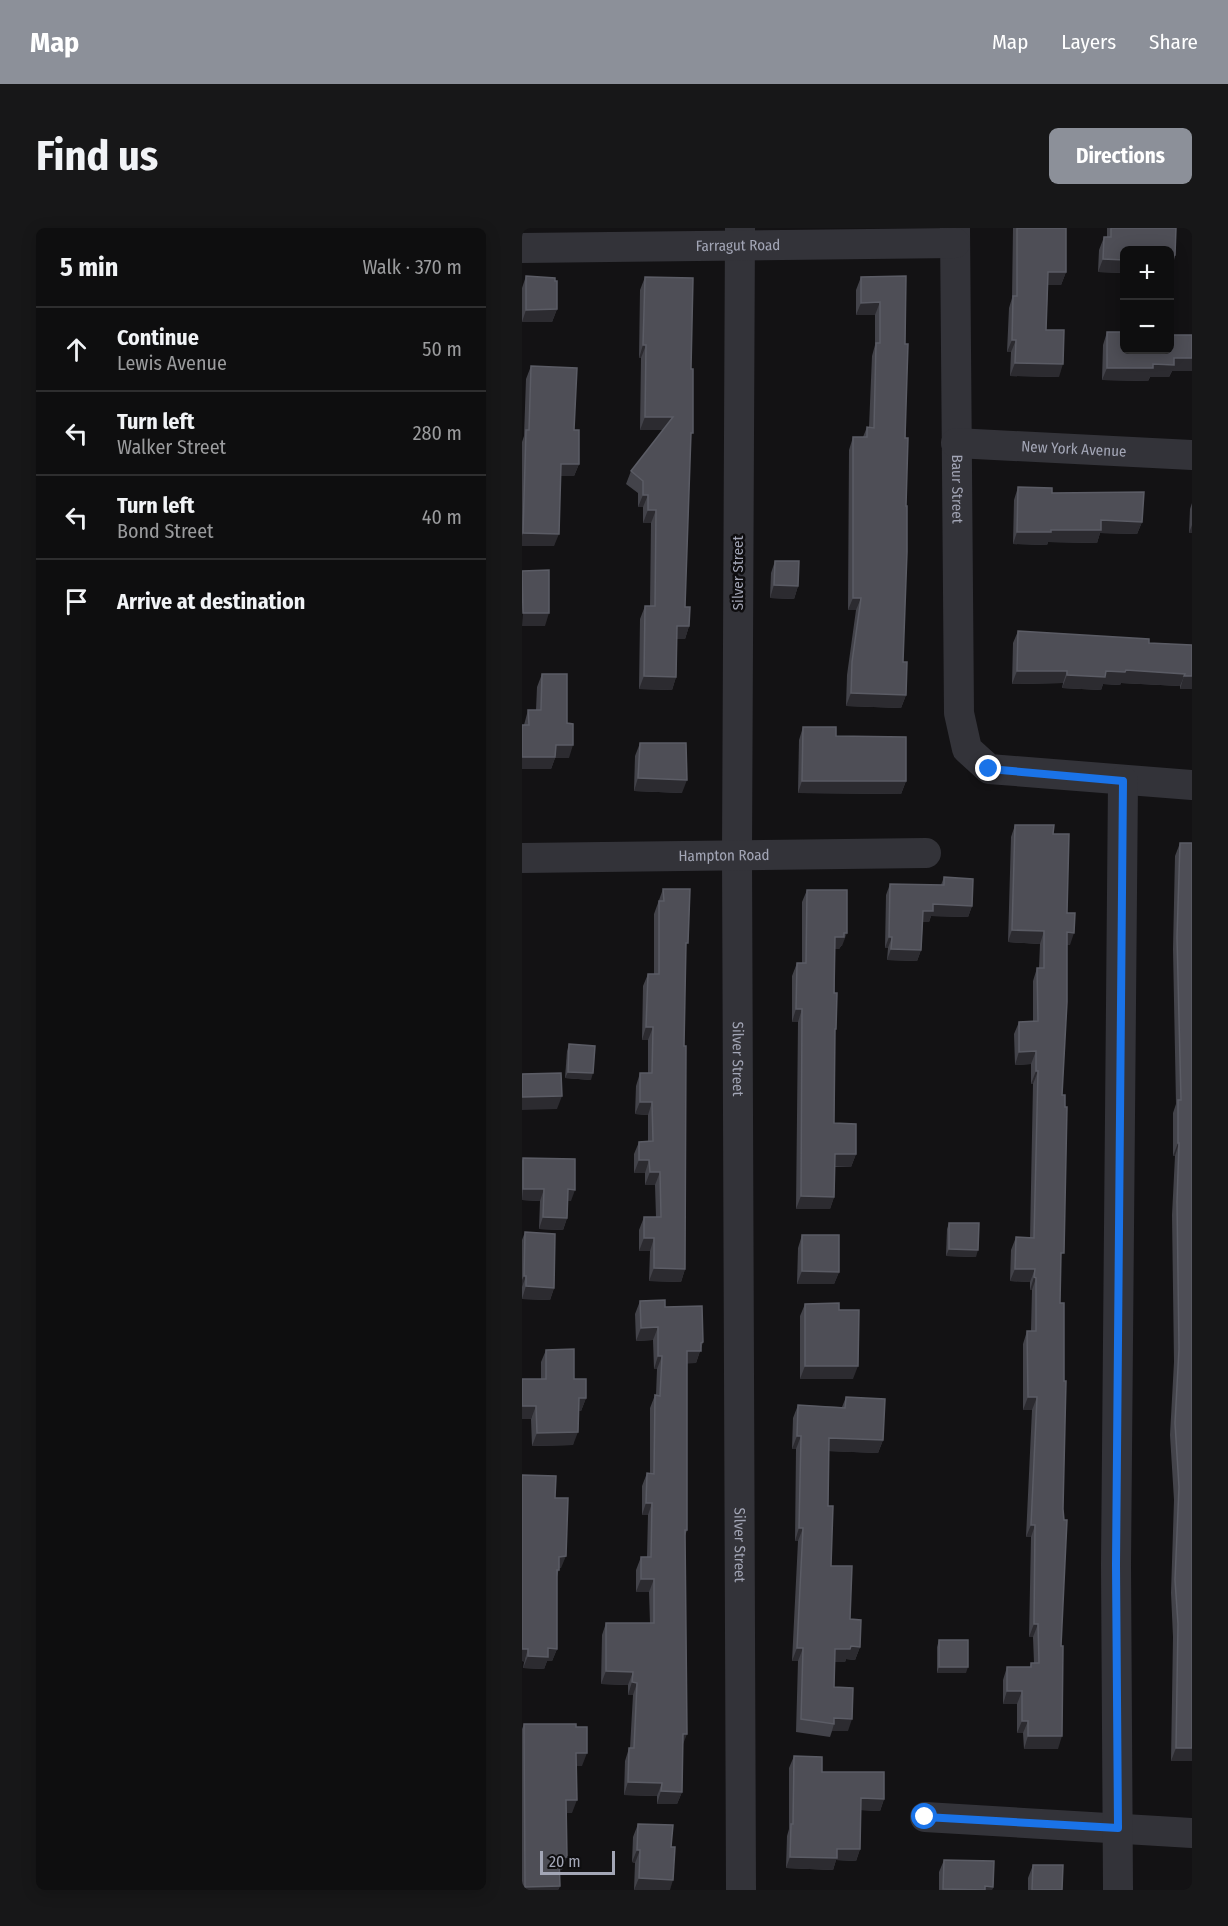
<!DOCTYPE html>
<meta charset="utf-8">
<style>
:root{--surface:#0e0e0f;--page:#171718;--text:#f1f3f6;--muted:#9b9c9e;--line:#2e2e2f;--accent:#8c9099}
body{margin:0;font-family:"Fira Sans Condensed",sans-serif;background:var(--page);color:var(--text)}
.controls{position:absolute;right:18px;top:18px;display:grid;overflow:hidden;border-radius:9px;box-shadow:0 3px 15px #0003}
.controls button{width:54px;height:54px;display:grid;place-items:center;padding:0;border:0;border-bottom:2px solid var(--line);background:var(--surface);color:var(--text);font:30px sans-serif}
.scale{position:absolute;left:18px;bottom:15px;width:75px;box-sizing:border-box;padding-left:6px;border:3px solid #a3a6b6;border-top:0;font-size:16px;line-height:21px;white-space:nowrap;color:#a3a6b6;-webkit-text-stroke:4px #0e0d0f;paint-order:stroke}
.stop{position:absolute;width:18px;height:18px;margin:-14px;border:4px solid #1a73e8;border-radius:50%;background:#fff}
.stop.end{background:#1a73e8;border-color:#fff;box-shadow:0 2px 6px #0008}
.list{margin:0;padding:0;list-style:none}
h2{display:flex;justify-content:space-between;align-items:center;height:78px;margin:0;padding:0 24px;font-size:26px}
h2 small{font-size:20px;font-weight:400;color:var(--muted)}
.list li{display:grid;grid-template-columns:39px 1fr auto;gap:18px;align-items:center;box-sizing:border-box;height:84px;padding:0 24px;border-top:2px solid var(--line)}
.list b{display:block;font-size:22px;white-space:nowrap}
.list p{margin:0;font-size:20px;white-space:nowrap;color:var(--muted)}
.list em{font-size:20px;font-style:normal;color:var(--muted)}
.icon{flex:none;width:33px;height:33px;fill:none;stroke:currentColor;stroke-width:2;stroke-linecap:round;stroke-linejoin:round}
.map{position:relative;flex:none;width:670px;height:1662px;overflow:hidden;border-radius:9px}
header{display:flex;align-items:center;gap:36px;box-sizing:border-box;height:84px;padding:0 30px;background:var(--accent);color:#fff}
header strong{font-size:28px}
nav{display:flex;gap:33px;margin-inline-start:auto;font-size:21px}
.intro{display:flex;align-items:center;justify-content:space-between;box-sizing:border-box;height:144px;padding:0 36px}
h1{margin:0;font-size:42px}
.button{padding:15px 27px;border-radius:9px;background:var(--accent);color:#fff;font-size:21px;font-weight:700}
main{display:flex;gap:36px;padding:0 36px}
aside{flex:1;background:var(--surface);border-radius:9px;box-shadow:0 3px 15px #0003}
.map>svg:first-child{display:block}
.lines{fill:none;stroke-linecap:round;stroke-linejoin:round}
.minor{stroke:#333339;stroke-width:30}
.wall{fill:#43434a}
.shaded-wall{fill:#2c2b30}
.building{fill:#4e4e56;stroke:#5b5c65;stroke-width:1.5}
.route{stroke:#1a73e8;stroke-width:8}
.labels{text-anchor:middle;stroke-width:5;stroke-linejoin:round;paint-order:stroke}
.street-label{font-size:15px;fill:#a3a6b6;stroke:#0e0d0f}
</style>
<header>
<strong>Map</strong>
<nav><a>Map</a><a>Layers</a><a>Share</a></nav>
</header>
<div class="intro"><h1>Find us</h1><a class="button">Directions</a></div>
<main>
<aside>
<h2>5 min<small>Walk · 370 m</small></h2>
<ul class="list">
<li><svg class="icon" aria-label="ahead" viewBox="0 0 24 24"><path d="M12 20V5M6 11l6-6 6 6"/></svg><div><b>Continue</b><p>Lewis Avenue</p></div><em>50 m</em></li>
<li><svg class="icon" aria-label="left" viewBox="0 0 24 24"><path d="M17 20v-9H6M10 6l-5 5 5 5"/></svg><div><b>Turn left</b><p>Walker Street</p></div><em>280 m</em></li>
<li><svg class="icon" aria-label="left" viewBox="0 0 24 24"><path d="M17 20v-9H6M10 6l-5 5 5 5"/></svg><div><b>Turn left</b><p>Bond Street</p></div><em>40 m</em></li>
<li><svg class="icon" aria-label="arrive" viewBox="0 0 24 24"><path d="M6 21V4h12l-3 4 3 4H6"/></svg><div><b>Arrive at destination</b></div></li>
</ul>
</aside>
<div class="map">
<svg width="670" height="1662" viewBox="0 0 670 1662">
<rect width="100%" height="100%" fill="#131214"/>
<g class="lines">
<g class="minor">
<path id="s1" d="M218,0L215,627L219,1662"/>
<path id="s2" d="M433,0L437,485L445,521L467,541L670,557"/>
<path id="s3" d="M0,20L433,15"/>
<path id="s4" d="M434,215L670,227"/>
<path id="s5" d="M0,630L404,625"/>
<path d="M403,1589L670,1605"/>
<path d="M596,1662L594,1337L601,553"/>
</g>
</g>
<g class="wall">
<path d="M491,0H544V44L539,57H526L524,102L537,149L488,148L489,124H485L487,80L490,70Z"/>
<path d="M585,0H654L653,27L648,44V22H603V45L576,44L577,22L582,9H585Z"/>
<path d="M4,48L35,81L30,94H0V60Z"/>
<path d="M384,48L383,116L384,278L381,434L384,467L379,480L324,478L325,447L334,382H326L327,222L331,209H341L345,199H347L350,128L353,117V87H334V62L339,49Z"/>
<path d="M123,49L169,141L168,212L163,379L167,398L163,411H155L154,449L150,462L117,461L118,391L123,378H128L129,295H121V279H116V265L104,256L109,243L141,202H118L119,130H117L118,62Z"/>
<path d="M585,104L650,143L647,149H628L626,153L580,152L581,117Z"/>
<path d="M9,138L52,202L57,236L52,248H39L32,318H0V214L2,208L4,151Z"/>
<path d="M496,259L530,265L620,294L615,306L578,305L575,315L526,314L525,317L491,316L492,272Z"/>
<path d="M670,275V305H667L668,281Z"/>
<path d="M253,333L276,358L272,371L248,370L249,345Z"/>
<path d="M496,403L627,415L670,417V461H658V458L599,455L598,457L581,456L579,462L540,460L541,455L490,456L491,415Z"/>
<path d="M20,446L45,495L47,530H33L29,541H0V497H2L6,482H14L15,459Z"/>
<path d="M281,499L314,508L384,553L379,566L276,565L277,512Z"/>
<path d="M118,515L160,565L112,563L113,528Z"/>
<path d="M493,597L531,606L545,685L548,717H545L540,867L539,1033L538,1075L536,1521H502L501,1505H495V1476H481V1452L485,1439H508L509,1435H512L511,1409H507L509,1309H504L510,1182H501V1116L505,1103H509L510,1062H508V1054L488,1053L489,1022L494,1009L508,1010L511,856H509V836L493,837L492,806L497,794L511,793V753L515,740H517L518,716L486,714L489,609Z"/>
<path d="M658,615L670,1533H649L651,1409L649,1365L652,1272L648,1207L652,1134L650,987L653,928H651V885L654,876L651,721L653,628Z"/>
<path d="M422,649L450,678L446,689L409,688L407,694H401L399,722L395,733L365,732L366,720H363L364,667L368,656L419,657Z"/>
<path d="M141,661L163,724L162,818L163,1041L159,1054L127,1053L128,1023H117V1002L122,989H134L133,957H123V945H112V926L117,914L126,913V887L113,886L114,858L118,845H126V812H120L121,758L126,746H132V686Z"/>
<path d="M285,662L320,718H319L317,721H313L312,895L334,926L329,939H313L312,969L308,981H274L276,794H270V748L275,735H280V674Z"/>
<path d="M47,816L69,852L43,850L45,823Z"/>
<path d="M1,930L49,973H46L45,990L41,1002L17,1001L18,973L0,972V933Z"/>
<path d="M427,995L454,1029L424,1028L425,1001Z"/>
<path d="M3,1004L32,1060L28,1072L0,1071V1012Z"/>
<path d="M280,1007L317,1044L312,1056H275L276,1020Z"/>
<path d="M118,1073L143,1079L181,1114L174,1135H165V1302L163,1308L160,1564L155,1576H135V1568L102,1567L103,1533L107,1520H108L111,1467H106V1457L79,1456L80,1407L84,1395H128L127,1364H114V1342L119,1329H125L126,1287H120V1258L125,1245H128V1180L133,1167H134L135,1141H132L131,1112L114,1113L113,1086Z"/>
<path d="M283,1076L317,1082L331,1151H278V1088Z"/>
<path d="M24,1122L52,1151L64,1170L59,1183H57L51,1217L10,1218L9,1191L19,1151V1134Z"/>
<path d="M324,1169L361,1212L356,1225L307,1223L306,1278L309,1338L338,1419L333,1432L324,1431L323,1434H313L312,1459L326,1503H310L308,1509L274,1504L276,1433H270L276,1313H273L274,1221H270L271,1190L276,1177L320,1179Z"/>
<path d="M33,1270L39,1340H37L35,1349V1421L30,1433H25L22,1441L1,1440Z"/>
<path d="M417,1412L444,1445H415V1419Z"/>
<path d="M2,1496L60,1538H54L50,1585H44L40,1642H37L38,1658L36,1662H0V1501Z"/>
<path d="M272,1528L300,1544L362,1571L358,1583L339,1582L338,1621L334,1633L314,1632L311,1642L264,1640L265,1608L267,1601V1540Z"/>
<path d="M116,1596L148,1662H112L113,1635L110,1634L111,1609Z"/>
<path d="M422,1632L471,1659L470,1662H417V1644Z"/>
<path d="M511,1637L540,1662H506V1650Z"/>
</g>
<g class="shaded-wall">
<path d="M581,31L603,32V45L576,44Z"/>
<path d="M648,34H651L648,44Z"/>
<path d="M526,44H544L539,57H522Z"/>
<path d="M358,74L353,87H334L339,75Z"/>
<path d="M35,81L30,94H0L4,82Z"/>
<path d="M490,112H494L489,124H485Z"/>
<path d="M121,117H124L119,130H117Z"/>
<path d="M652,130H670V143H650L647,149H628L626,153L580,152L585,140L631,136Z"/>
<path d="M493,135L541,136L537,149L488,148Z"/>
<path d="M123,189H151L146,202H118Z"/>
<path d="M39,236H57L52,248H34Z"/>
<path d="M121,267H126L121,279H116Z"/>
<path d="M126,282H134L129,295H121Z"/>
<path d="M579,292L620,294L615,306L578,305L575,315L526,314L525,317L491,316L495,304L529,302Z"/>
<path d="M670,297V305H667Z"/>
<path d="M1,305L37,306L32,318H0V308Z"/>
<path d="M252,357L276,358L272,371L248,370Z"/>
<path d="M331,370H339L334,382H326Z"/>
<path d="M1,385H27L23,398H0Z"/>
<path d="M155,398H167L163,411H150Z"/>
<path d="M604,442L663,446L658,458L599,455L598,457L581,456L579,462L540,460L545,447Z"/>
<path d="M495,443H545L541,455L490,456Z"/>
<path d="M122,448L154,449L150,462L117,461Z"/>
<path d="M662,448H670V461H658Z"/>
<path d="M329,465L384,467L379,480L324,478Z"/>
<path d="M34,517H51L47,530H33L29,541H0V529Z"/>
<path d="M116,550L165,552L160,565L112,563Z"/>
<path d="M280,553H384L379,566L276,565Z"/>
<path d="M411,676L450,678L446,689L409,688L407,694H397L401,683Z"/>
<path d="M490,702L522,703L518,716L486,714Z"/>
<path d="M545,704L552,705L548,717H541Z"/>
<path d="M322,705H325L320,718H319L317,721H308L313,709Z"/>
<path d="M367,709H370L366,720H363Z"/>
<path d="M369,721L399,722L395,733L365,732Z"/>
<path d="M274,781H280L276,794H270Z"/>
<path d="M124,799H131L126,812H120Z"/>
<path d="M514,823L509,836L493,837L497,824Z"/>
<path d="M514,843H516L511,856H509Z"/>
<path d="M46,844L71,845L69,852L43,850Z"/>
<path d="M40,868L35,881L0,882V869Z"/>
<path d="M118,874H130L126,887L113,886Z"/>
<path d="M656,915H657L653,928H651Z"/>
<path d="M313,926H334L329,939L308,938Z"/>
<path d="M117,932H127L123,945H112Z"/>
<path d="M128,944H138L133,957H123Z"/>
<path d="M1,961H22L18,973L0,972Z"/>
<path d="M46,961L53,962L49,973H42Z"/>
<path d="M279,968L312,969L308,981H274Z"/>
<path d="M21,989L45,990L41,1002L17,1001Z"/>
<path d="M122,1010H132L128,1023H117Z"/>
<path d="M427,1021L456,1022L454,1029L424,1028Z"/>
<path d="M132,1040L163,1041L159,1054L127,1053Z"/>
<path d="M493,1041H513L508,1054L488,1053Z"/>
<path d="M280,1043L317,1044L312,1056H275Z"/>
<path d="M2,1048H4L0,1059V1052Z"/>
<path d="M512,1049L514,1050L510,1062H508Z"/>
<path d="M4,1058L32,1060L28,1072L0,1071Z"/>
<path d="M136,1099L131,1112L114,1113L119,1100Z"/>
<path d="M181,1114L174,1135L160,1136L165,1123L179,1115Z"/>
<path d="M136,1128H140L135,1141H132Z"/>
<path d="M283,1138H336L331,1151H278Z"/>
<path d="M506,1169H515L510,1182H501Z"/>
<path d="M57,1170H64L59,1183H52Z"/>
<path d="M0,1178H14L9,1191H0Z"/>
<path d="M56,1204L51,1217L10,1218L15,1205Z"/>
<path d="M275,1208H279L274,1221H270Z"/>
<path d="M307,1210L361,1212L356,1225L303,1223Z"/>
<path d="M124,1275H130L126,1287H120Z"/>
<path d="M509,1297H513L509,1309H504Z"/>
<path d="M277,1300H281L276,1313H273Z"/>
<path d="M44,1328L39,1340L33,1341L37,1329Z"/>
<path d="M119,1351H132L127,1364H114Z"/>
<path d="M512,1396H516L511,1409H507Z"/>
<path d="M329,1418L338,1419L333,1432L324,1431L323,1434H308L313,1421Z"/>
<path d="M26,1420L35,1421L30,1433H25L22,1441L1,1440L6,1428Z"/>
<path d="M275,1420H281L276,1433H270Z"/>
<path d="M0,1421H6L2,1434L0,1433Z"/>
<path d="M417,1439H446L444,1445H415Z"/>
<path d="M84,1443L111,1444L106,1457L79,1456Z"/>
<path d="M110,1454L115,1455L111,1467H106Z"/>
<path d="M485,1463H500L495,1476H481Z"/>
<path d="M312,1490L330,1491L326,1503H310L312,1496Z"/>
<path d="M500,1493H506L501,1505H495Z"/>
<path d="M161,1506H165L160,1519Z"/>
<path d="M506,1508H540L536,1521H502Z"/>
<path d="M654,1520H670V1533H649Z"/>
<path d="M54,1525H65L60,1538H49Z"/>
<path d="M106,1554L140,1555L135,1568L102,1567Z"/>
<path d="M139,1563L160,1564L155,1576H135Z"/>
<path d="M339,1570L362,1571L358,1583L335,1582Z"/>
<path d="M44,1572H55L50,1585H39Z"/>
<path d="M315,1621H338L334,1633L314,1632L311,1642L264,1640L268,1629Z"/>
<path d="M115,1622H118L113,1635L110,1634Z"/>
<path d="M37,1629H45L40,1642H32Z"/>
<path d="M117,1650L151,1652L148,1662H112Z"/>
<path d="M38,1658L36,1662H2L3,1659Z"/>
<path d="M463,1658L471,1659L470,1662H462Z"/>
</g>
<g class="building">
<path d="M495,0H544V44H526L524,102H542L541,136L493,135L494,112H490L491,68H495Z"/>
<path d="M589,0H654L653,27H652L651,34H648V22H603V32L581,31L582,9H589Z"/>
<path d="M4,48L33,50V53H35V81L4,82Z"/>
<path d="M384,48L383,116H386L383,210H386L384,278H385V324L381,434H385L384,467L329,465L330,434L339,370H331V209H345V199L352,200L354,115H358V74L339,75V49Z"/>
<path d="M123,49L171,50L169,141H171V205H169L163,379H168L167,398H155L154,449L122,448L123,378H133L134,282H126V267H121V253L109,243L151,189H123L124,117H121Z"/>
<path d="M585,104H603V122H648V107H670V130H652V137L631,136V140H585Z"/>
<path d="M9,138L55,140L52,202H57V236H39L37,306L1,305L4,202H7Z"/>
<path d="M496,259L530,260V265L622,264L620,294L579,292V302H529V304H495Z"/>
<path d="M253,333H277L276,358L252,357Z"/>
<path d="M27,342V385H1L0,343Z"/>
<path d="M496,403L627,411V415L670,417V448H662L663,446L604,442L603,444L584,443L583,449L545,447V443H495Z"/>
<path d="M20,446H45V495L51,496V517H34L33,529H0V497H7L6,482H19Z"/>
<path d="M281,499H314V508L384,509V553H280Z"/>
<path d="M118,515H164L165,552L116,550Z"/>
<path d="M493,597H532L531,606H547L545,685H553L552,705L545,704V774L540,867H543V879H545L542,1025H539L538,1075H542V1153H544L541,1281L542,1292H545L539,1418H541L540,1508H506V1493H500V1463H485V1439H509V1435H517L516,1396H512L513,1297H509L515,1169H506L505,1103H514V1050L512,1049L513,1041H493L494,1009L512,1010L516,843H514V823L497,824V794L516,793L515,740H522V703L490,702Z"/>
<path d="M658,615H670V1520H654L656,1396L653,1352L657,1259L653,1195L657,1121L655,974L657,915H656V872H659L655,709Z"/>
<path d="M422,649L451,651L450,678L411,676V683H401L399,722L369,721L370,709H367L368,656L422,657Z"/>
<path d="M141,661H168L166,715H164L162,818H164L163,1041L132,1040V1010H122V989H139L138,944H128L127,932H117V914L131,913L130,874H118V845H130L131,799H124L126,746H137V673H142Z"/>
<path d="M285,662H325V705H322V709H313L312,765H315L314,801H313L312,895L334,896V926H313L312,969L279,968L280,781H274L275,735H284Z"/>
<path d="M47,816L73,818L71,845L46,844Z"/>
<path d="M39,845L40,868L0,869V846Z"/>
<path d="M1,930L53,931V962L46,961L45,990L21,989L22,961H1Z"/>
<path d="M427,995H457L456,1022L427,1021Z"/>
<path d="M3,1004L33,1006L32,1060L4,1058V1048H2Z"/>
<path d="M280,1007H317V1044L280,1043Z"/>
<path d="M143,1072V1079L180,1078L181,1114L179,1115V1123H165V1302H163L165,1506H161L160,1564L139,1563L140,1555L106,1554L107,1520H112L115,1455L110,1454L111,1444L84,1443V1395H132V1351H119V1329H129L130,1275H124L125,1245L132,1246L133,1167L138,1168L140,1128H136V1099L119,1100L118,1073Z"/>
<path d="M317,1075V1082H337L336,1138H283V1076Z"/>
<path d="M52,1121V1151H64V1170H57L56,1204L15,1205L14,1178H0V1151H24V1122Z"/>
<path d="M324,1169L363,1171L361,1212L307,1210L306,1278H311L309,1338H330L328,1391L339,1392L338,1419L329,1418L328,1421H313L312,1459L331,1460L330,1491L312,1490V1496L279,1491L281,1420H275L281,1300H277L279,1208H275L276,1177L323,1180Z"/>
<path d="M0,1247L34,1248L33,1270H46L44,1328L37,1329V1342H35V1421L26,1420V1429L6,1428V1421H0Z"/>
<rect x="417" y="1412" width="29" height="27"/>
<path d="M2,1496H54V1499H65V1525H54L55,1572H44L45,1629H37L38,1658L3,1659Z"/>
<path d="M272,1528L300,1529V1544H362V1571L339,1570L338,1621H315V1630L268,1629L269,1596H271Z"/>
<path d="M116,1596L151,1597L149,1619H153L151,1652L117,1650L118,1622H115Z"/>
<path d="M422,1632L472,1633L471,1659L463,1658V1662L421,1661Z"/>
<path d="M511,1637H541L540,1662H510Z"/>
</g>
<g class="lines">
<path class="route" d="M403,1589L596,1600L594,1337L601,553L467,541"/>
</g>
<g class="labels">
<g class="street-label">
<text dy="5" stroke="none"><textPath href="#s3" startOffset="216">Farragut Road</textPath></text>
<text dy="5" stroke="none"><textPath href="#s4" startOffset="118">New York Avenue</textPath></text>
<text dy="5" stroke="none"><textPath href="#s2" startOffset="261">Baur Street</textPath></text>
<text transform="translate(216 345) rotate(-90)" y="5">Silver Street</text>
<text dy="5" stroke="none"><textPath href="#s5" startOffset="202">Hampton Road</textPath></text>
<text dy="5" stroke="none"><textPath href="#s1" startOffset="831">Silver Street</textPath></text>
<text dy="5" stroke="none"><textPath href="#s1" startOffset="1317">Silver Street</textPath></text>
</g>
</g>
</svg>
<div class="controls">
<button>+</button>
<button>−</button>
</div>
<div class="scale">20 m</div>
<div class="stop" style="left:403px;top:1589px"></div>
<div class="stop end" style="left:467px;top:541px"></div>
</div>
</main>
